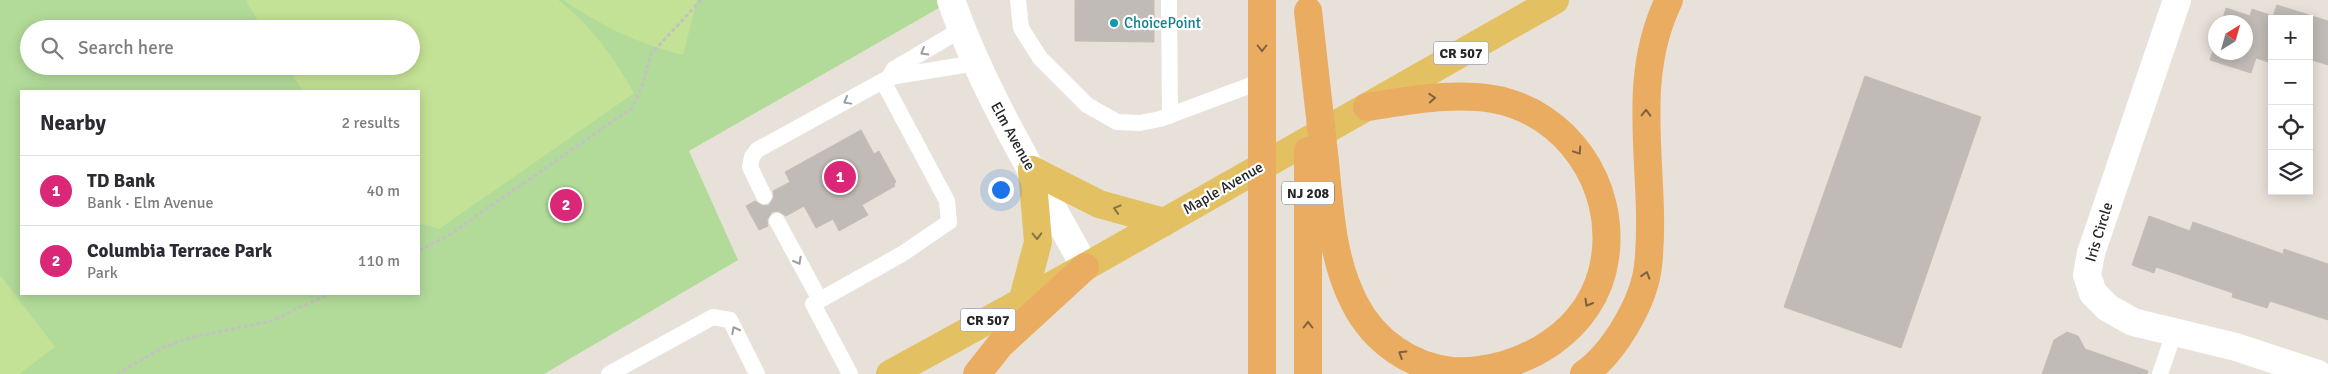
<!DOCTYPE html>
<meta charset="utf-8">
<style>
:root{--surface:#fff;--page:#f2f2f3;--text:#2b2b33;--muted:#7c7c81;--line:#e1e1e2;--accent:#db2777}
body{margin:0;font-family:Signika,sans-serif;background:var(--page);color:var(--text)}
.controls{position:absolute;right:15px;top:15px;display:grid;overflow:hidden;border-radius:0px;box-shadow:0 2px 12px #0003}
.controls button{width:45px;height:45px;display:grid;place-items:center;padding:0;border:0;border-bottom:1px solid var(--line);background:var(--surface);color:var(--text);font:25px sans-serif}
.compass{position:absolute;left:2208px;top:15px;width:45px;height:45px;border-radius:50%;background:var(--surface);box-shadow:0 2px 12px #0003;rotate:37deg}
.you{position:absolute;left:1000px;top:189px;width:18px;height:18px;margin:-12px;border:4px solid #fff;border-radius:50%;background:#1a73e8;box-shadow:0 0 0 8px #1a73e833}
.badge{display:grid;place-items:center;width:32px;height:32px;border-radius:50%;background:var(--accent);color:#fff;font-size:16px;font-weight:700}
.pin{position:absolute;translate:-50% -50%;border:2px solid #fff;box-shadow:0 1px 5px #0006}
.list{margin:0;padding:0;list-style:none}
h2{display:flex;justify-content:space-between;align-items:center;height:65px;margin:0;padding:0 20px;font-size:21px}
h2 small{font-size:16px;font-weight:400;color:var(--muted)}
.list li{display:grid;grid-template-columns:32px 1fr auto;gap:15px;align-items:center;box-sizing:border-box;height:70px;padding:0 20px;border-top:1px solid var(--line)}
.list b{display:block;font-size:19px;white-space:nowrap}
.list p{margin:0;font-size:16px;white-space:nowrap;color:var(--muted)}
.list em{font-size:16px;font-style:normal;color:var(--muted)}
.icon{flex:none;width:28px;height:28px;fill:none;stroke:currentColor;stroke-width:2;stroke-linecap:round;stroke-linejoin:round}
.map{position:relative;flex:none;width:2328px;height:374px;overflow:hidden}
.search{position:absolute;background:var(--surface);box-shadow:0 2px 12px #0003;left:20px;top:20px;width:400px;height:55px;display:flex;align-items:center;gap:12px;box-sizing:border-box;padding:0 18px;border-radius:28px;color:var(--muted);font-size:19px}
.panel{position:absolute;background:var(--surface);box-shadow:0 2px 12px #0003;left:20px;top:90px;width:400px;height:205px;border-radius:0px}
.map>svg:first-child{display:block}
.green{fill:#b2db99;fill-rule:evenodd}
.pitch{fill:#c4e295}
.building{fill:#c0bbb6;stroke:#c3bdb3}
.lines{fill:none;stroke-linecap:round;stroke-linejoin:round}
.path{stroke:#c2c2c2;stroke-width:3;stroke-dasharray:4 2.5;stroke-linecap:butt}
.service{stroke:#fff;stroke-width:16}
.minor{stroke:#fff;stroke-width:28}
.secondary{stroke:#fff;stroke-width:28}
.primary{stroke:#e3c163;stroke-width:28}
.trunk{stroke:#e9ac60;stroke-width:28}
.oneway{stroke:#7e6240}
.oneway2{stroke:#9d9d9d}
.oneway3{stroke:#847444}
.culture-dot{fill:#0f9aa8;stroke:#fff;stroke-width:2}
.labels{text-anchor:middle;stroke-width:4.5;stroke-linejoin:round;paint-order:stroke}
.shield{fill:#fff;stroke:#676767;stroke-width:1}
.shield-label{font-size:14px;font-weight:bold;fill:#262626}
.culture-label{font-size:15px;fill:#0d838f;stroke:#fff;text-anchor:start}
.street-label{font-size:15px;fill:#262626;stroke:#fff}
</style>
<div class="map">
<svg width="2328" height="374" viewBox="0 0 2328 374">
<rect width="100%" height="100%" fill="#e8e1d9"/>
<path class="green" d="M0,0H951V1L689,151L738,260L544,374H0ZM29,29H411V66H29ZM21,91H419V294H21Z"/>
<g class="pitch">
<path d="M248,0H558C591,25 614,58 634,93L439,229L419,223V91H303L287,66H411V29H263L246,1Z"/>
<path d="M563,0H697L683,55C637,43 603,27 563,0Z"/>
<path d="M0,275L55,347L19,374H0Z"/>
</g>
<g class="building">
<path d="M1075,0H1154V42L1075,41Z"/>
<path d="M2277,5L2328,21V65L2309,59V19H2272V63L2256,58L2251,73L2210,60L2216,43V52H2246V22H2222L2226,8L2250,16L2252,9L2273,16Z"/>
<path d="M1865,76L1981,117L1901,348L1784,307Z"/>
<path d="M861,130L874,154L879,151L896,182L894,184L895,186L862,205L868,215L839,231L833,219L816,228L804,206L786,216L778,211L772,212L767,220L768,226L759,230L746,206L755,201L763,206L769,205L774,197L773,191L790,182L785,172Z"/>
<path d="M2149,216L2190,231L2193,222L2283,254L2284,249L2328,264V320L2270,301L2267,308L2232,297L2233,293L2156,267L2154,273L2132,265Z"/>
<path d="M2067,332L2078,336L2085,349L2148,371L2147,374H2042L2054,340Z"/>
</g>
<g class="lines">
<g class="path">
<path d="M419,250L446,237L632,108L642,86L651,54L701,0"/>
<path d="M117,374L164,347L193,337L271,321L329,294"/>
</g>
<g class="service">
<path d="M1018,0L1021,28L1040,58L1087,105L1117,122L1140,123L1160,119L1262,81"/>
<path d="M1169,0L1170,116"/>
<path d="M764,196L750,167L752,157L757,150L890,77L976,63"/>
<path d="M777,221L820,300"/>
<path d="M609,374L713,317L730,320L757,374"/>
<path d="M850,374L813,304L902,254L949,222L947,201L885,85L894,69L962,29"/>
<path d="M2160,374L2175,330"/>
</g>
<path class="minor" d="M2177,0L2091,253L2087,275L2093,293L2108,308L2133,322L2236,347L2318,374"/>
<path class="secondary" d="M951,0C984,94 1038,180 1085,267"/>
<g class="primary">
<path d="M1032,170L1099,204L1164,222"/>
<path d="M1022,302L1038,242L1032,170"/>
<path d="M890,374L1085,267L1555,0"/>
</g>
<g class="trunk">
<path d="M1262,0V374"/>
<path d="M1308,11C1314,61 1319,112 1325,162C1330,211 1332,260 1355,304C1374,341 1411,367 1452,371C1521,374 1595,331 1605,258C1616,185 1567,112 1493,99C1452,92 1408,101 1367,107"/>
<path d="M977,374L1000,345L1085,267"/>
<path d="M1308,374V151"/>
<path d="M1584,374C1614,353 1644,302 1648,266C1658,176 1627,86 1669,0"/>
</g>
</g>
<defs><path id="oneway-chevron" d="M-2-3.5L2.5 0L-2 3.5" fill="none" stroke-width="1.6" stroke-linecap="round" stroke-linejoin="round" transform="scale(1.25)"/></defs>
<g class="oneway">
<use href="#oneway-chevron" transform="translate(1262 48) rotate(90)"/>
<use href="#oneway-chevron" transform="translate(1432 98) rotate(-4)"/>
<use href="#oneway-chevron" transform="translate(1646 113) rotate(-89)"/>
<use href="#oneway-chevron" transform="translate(1578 151) rotate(56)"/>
<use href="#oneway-chevron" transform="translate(1646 275) rotate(-73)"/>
<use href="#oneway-chevron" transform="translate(1588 303) rotate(120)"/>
<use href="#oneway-chevron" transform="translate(1308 325) rotate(-90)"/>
<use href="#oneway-chevron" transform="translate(1402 354) rotate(-148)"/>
</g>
<g class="oneway2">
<use href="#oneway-chevron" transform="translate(924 52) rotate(150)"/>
<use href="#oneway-chevron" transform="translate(847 101) rotate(151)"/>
<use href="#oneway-chevron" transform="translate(798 261) rotate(61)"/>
<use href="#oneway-chevron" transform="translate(735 330) rotate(-117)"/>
</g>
<g class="oneway3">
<use href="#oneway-chevron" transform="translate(1117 209) rotate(-164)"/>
<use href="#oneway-chevron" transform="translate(1037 236) rotate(89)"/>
</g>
<circle class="culture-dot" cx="1114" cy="23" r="5"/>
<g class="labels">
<g class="shield">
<rect x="1433.5" y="41.5" width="55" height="23" rx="4"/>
<rect x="1282" y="181.5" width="52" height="23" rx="4"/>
<rect x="960.5" y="308.5" width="55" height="23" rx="4"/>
</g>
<g class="shield-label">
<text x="1461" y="58">CR 507</text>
<text x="1308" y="198">NJ 208</text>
<text x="988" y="325">CR 507</text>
</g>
<g class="culture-label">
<text x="1124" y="28">ChoicePoint</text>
</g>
<g class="street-label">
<text transform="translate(1013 136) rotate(61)" y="5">Elm Avenue</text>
<text transform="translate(1223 188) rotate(-30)" y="5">Maple Avenue</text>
<text transform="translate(2099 232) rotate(-73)" y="5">Iris Circle</text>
</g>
</g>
</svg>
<div class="controls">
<button>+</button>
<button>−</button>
<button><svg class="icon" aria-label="locate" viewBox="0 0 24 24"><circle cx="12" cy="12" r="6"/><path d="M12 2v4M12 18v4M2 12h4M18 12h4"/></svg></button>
<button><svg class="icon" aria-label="layers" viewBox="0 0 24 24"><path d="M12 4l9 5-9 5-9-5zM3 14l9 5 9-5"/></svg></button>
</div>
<svg class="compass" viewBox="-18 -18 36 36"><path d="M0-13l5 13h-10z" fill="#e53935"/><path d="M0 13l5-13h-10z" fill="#7c7c81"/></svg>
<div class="you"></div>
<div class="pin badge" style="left:840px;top:177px">1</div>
<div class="pin badge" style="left:566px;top:205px">2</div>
<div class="search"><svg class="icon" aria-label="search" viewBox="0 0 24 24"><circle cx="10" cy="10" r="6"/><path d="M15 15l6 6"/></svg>Search here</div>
<section class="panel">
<h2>Nearby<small>2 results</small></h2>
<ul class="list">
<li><span class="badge">1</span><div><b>TD Bank</b><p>Bank · Elm Avenue</p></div><em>40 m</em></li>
<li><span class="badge">2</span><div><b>Columbia Terrace Park</b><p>Park</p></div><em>110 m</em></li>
</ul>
</section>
</div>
